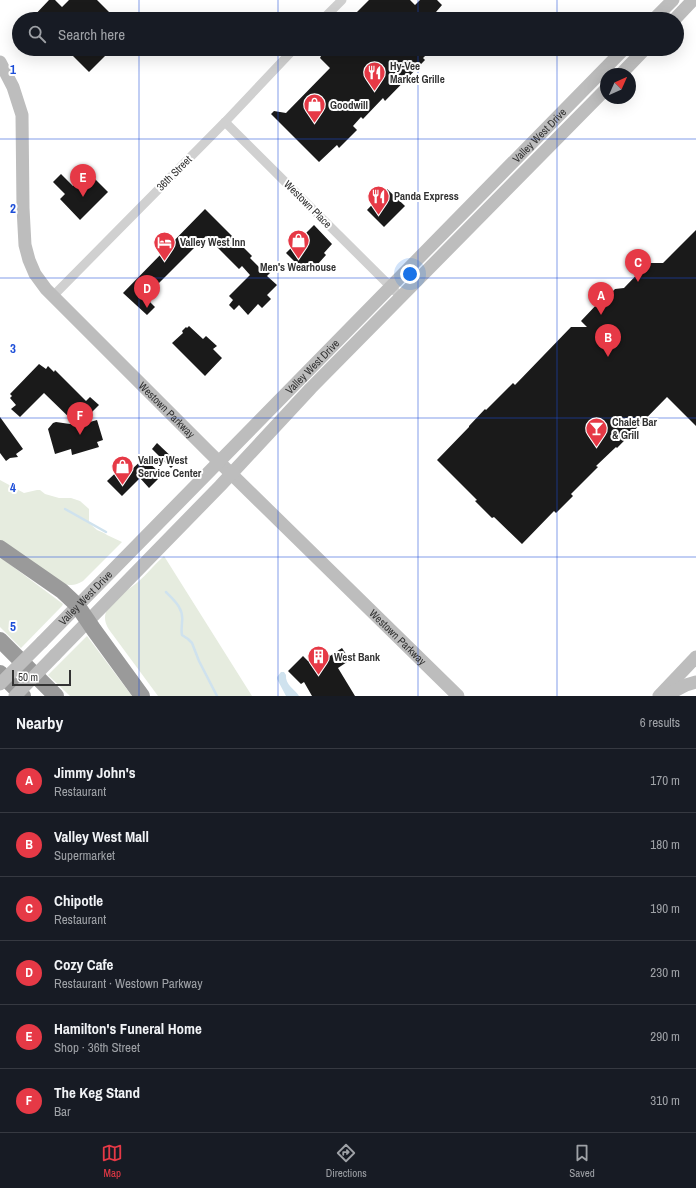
<!DOCTYPE html>
<meta charset="utf-8">
<style>
:root{--surface:#171b24;--page:#242831;--text:#f1f3f6;--muted:#9ea1a6;--line:#363941;--accent:#e63946}
body{margin:0;font-family:"Archivo Narrow",sans-serif;background:var(--page);color:var(--text)}
.compass{position:absolute;left:600px;top:68px;width:36px;height:36px;border-radius:50%;background:var(--surface);box-shadow:0 4px 16px #0002;rotate:45deg}
.scale{position:absolute;left:12px;bottom:10px;width:59px;box-sizing:border-box;padding-left:4px;border:2px solid #333;border-top:0;font-size:11px;line-height:14px;white-space:nowrap;color:#333;-webkit-text-stroke:3px #fff;paint-order:stroke}
.you{position:absolute;left:410px;top:274px;width:14px;height:14px;margin:-10px;border:3px solid #fff;border-radius:50%;background:#1a73e8;box-shadow:0 0 0 6px #1a73e833}
.badge{display:grid;place-items:center;width:26px;height:26px;border-radius:50%;background:var(--accent);color:#fff;font-size:13px;font-weight:700}
.pin{position:absolute;translate:-50% -33px;filter:drop-shadow(0 1px 2px #0008)}
.pin::after{content:'';position:absolute;top:21px;width:14px;height:12px;background:inherit;clip-path:polygon(0 0,100% 0,50% 100%)}
.list{margin:0;padding:0;list-style:none}
h2{display:flex;justify-content:space-between;align-items:center;height:52px;margin:0;padding:0 16px;font-size:17px}
h2 small{font-size:13px;font-weight:400;color:var(--muted)}
.list li{display:grid;grid-template-columns:26px 1fr auto;gap:12px;align-items:center;box-sizing:border-box;height:64px;padding:0 16px;border-top:1px solid var(--line)}
.list b{display:block;font-size:15px;white-space:nowrap}
.list p{margin:0;font-size:13px;white-space:nowrap;color:var(--muted)}
.list em{font-size:13px;font-style:normal;color:var(--muted)}
.icon{flex:none;width:22px;height:22px;fill:none;stroke:currentColor;stroke-width:2;stroke-linecap:round;stroke-linejoin:round}
.map{position:relative;flex:none;width:696px;height:696px;overflow:hidden}
.search{position:absolute;background:var(--surface);box-shadow:0 4px 16px #0002;left:12px;right:12px;top:12px;height:44px;display:flex;align-items:center;gap:10px;box-sizing:border-box;padding:0 14px;border-radius:22px;color:var(--muted);font-size:15px}
.sheet{height:436px;background:var(--surface)}
nav{display:flex;justify-content:space-around;align-items:center;box-sizing:border-box;height:56px;border-top:1px solid var(--line);background:var(--surface);font-size:11px;color:var(--muted)}
nav a{display:grid;justify-items:center;gap:2px}
nav .on{color:var(--accent)}
.map>svg:first-child{display:block}
.green{fill:#e6ecdf}
.water{fill:#cfe2ee}
.lines{fill:none;stroke-linecap:round;stroke-linejoin:round}
.stream{stroke:#cfe2ee;stroke-width:2.5}
.building{fill:#1a1a1a}
.street{stroke:#d0d0d0;stroke-width:9}
.secondary{stroke:#bdbdbd;stroke-width:13}
.highway{stroke:#9a9a9a;stroke-width:16}
.secondary-bridge{stroke:#bdbdbd;stroke-width:13}
.grid{fill:none;stroke:#1d4ed8;stroke-width:1;stroke-opacity:0.55}
.labels{text-anchor:middle;stroke-width:4;stroke-linejoin:round;paint-order:stroke}
.poi-label{font-size:11px;font-weight:bold;fill:#333;stroke:#fff;text-anchor:start}
.street-label{font-size:11px;fill:#333;stroke:#fff}
.grid-label{font-size:13px;text-anchor:middle;font-weight:bold;fill:#1d4ed8;stroke:#fff;stroke-width:4;stroke-linejoin:round;paint-order:stroke}
</style>
<div class="map">
<svg width="696" height="696" viewBox="0 0 696 696">
<rect width="100%" height="100%" fill="#fff"/>
<g class="green">
<path d="M0,480L24,493L37,490H40L45,494L59,498H71L80,501L89,509V523L97,530L104,533L107,535L122,542L83,581C75,586 70,586 62,583L0,540Z"/>
<path d="M164,556L252,696H158L113,635C109,630 105,624 105,618C105,603 127,591 138,582C147,574 155,564 164,556Z"/>
<path d="M0,557L63,604L62,606L21,648L0,627Z"/>
<path d="M87,636L132,696H70L48,675Z"/>
</g>
<path class="water" d="M281,672H284L286,675C285,685 295,689 299,696H286L277,679V677Z"/>
<g class="lines">
<g class="stream">
<path d="M65,509L106,532"/>
<path d="M166,592C175,601 184,609 182,622C182,626 181,630 182,635L188,639L192,643L199,661L217,696"/>
</g>
</g>
<g class="building">
<path d="M49,0H55L62,7L69,0H97L116,19H31Z"/>
<path d="M369,0H410L415,5L420,0H437L442,5L430,19H350Z"/>
<path d="M66,49H112L89,72Z"/>
<path d="M314,49H432L423,58L425,60L385,101L383,98L363,119L361,117L353,126L357,130L339,148L337,145L319,162L271,114L274,111L286,113L330,68L320,58L321,56Z"/>
<path d="M88,172L108,192L80,220L60,199L65,194L53,182L61,174L73,186Z"/>
<path d="M387,189L405,206L384,227L367,210Z"/>
<path d="M205,209L252,256L250,258L263,271L267,267L271,272L267,276L277,285L267,295L271,299L262,308L258,304L248,315L239,305L234,310L229,305L233,300L229,296L250,275L242,266L239,269L206,236L145,297L155,307L147,315L123,293Z"/>
<path d="M314,225L332,244L324,253L326,255L317,265L315,263L305,272L286,253Z"/>
<path d="M696,230V426L667,397L617,448L616,447L596,466L598,467L571,494L573,496L556,513L554,511L522,544L494,517L492,518L475,501L477,500L437,460L469,427V426L485,409L486,410L513,383L515,385L571,327H587L581,321L599,302L600,304L615,289L624,288L648,263H663Z"/>
<path d="M189,326L203,339L206,336L217,346L213,349L222,358L205,376L172,343L183,333L182,331L186,327L187,328Z"/>
<path d="M39,364L46,369L48,366L54,372L55,370L86,401L90,397L99,405L79,425L97,420L103,440L97,442L99,447L72,455L71,449L55,454L48,429L53,423L56,422L77,425L44,393L20,417L11,409L16,405L10,398L12,396L10,394Z"/>
<path d="M0,417L23,449L16,454L18,457L10,458L6,461L0,453Z"/>
<path d="M157,443L177,462L171,468L152,449Z"/>
<path d="M144,458L162,475L149,488L140,478L122,496L107,481L124,465L130,471Z"/>
<path d="M342,648L350,660L338,668L355,696H312L304,682L301,684L288,671L303,656L308,661L326,650L330,656Z"/>
</g>
<g class="lines">
<g class="street">
<path d="M323,19L342,0"/>
<path d="M225,122L401,297"/>
<path d="M53,296L225,122L294,49"/>
</g>
<g class="secondary">
<path d="M654,19L673,0"/>
<path d="M675,19L693,0"/>
<path id="s1" d="M0,62L13,87L22,115L23,208L25,245L29,260L35,274L46,289L209,452L458,696"/>
<path d="M621,74L645,49"/>
<path id="s2" d="M42,642L624,49"/>
<path d="M55,655L220,486L311,388L606,89"/>
<path d="M659,696L696,657"/>
<path d="M665,696L686,685L696,682"/>
</g>
<g class="highway">
<path d="M0,548L62,591L77,605L94,630L142,696"/>
<path d="M0,640L56,696"/>
<path d="M0,673L23,696"/>
</g>
<g class="secondary-bridge">
<path d="M0,684L42,642"/>
<path d="M15,696L55,655"/>
</g>
</g>
<path class="grid" d="M139,0V19M278,0V19M418,0V19M557,0V19M139,49V696M278,49V696M418,49V696M557,49V696M0,139H696M0,278H696M0,418H696M0,557H696"/>
<defs>
<symbol id="restaurant-pin" viewBox="-11 -11 22 30"><path d="M0 17L-7.5 6A9.5 9.5 0 1 1 7.5 6Z" fill="#e63946" stroke="#fff"/><path d="M-5-6h1v4h1v-4h1v4h1v-4h1v5L-1.5 .5V6h-2V.5L-5-1ZM5-6V6H3V1.5H1.5Q1.5-4 5-6Z" fill="#fff"/></symbol>
<symbol id="shop-pin" viewBox="-11 -11 22 30"><path d="M0 17L-7.5 6A9.5 9.5 0 1 1 7.5 6Z" fill="#e63946" stroke="#fff"/><path d="M-5-2.5h2.3a2.7 3.5 0 0 1 5.4 0H5L5.5 6h-11ZM-1.5-2.5h3a1.5 2.3 0 0 0-3 0Z" fill="#fff"/></symbol>
<symbol id="hotel-pin" viewBox="-11 -11 22 30"><path d="M0 17L-7.5 6A9.5 9.5 0 1 1 7.5 6Z" fill="#e63946" stroke="#fff"/><path d="M-6-4.5h1.5V1H6V5H4.5V3h-9V5H-6ZM-4 0a1.8 1.8 0 1 1 3.6 0ZM.5 0V-2.5h3Q6-2.5 6 0Z" fill="#fff"/></symbol>
<symbol id="bar-pin" viewBox="-11 -11 22 30"><path d="M0 17L-7.5 6A9.5 9.5 0 1 1 7.5 6Z" fill="#e63946" stroke="#fff"/><path d="M-6-5H6L.8 .8V4.5H3.5V6h-7V4.5H-.8V.8Z" fill="#fff"/></symbol>
<symbol id="building-pin" viewBox="-11 -11 22 30"><path d="M0 17L-7.5 6A9.5 9.5 0 1 1 7.5 6Z" fill="#e63946" stroke="#fff"/><path d="M-4-6H4V6H1V3H-1V6H-4ZM-2.5-4.3h1.7v1.8h-1.7ZM.8-4.3h1.7v1.8H.8ZM-2.5-1h1.7V.8h-1.7ZM.8-1h1.7V.8H.8Z" fill="#fff"/></symbol>
</defs>
<g fill-rule="evenodd">
<use href="#restaurant-pin" x="362" y="60" width="25" height="34"/>
<use href="#shop-pin" x="302" y="92" width="25" height="34"/>
<use href="#restaurant-pin" x="366" y="184" width="25" height="34"/>
<use href="#shop-pin" x="286" y="228" width="25" height="34"/>
<use href="#hotel-pin" x="152" y="230" width="25" height="34"/>
<use href="#bar-pin" x="584" y="416" width="25" height="34"/>
<use href="#shop-pin" x="110" y="454" width="25" height="34"/>
<use href="#building-pin" x="306" y="644" width="25" height="34"/>
</g>
<g class="labels">
<g class="poi-label">
<text x="390" y="70">Hy-Vee<tspan x="390" dy="13">Market Grille</tspan></text>
<text x="330" y="109">Goodwill</text>
<text x="394" y="200">Panda Express</text>
<text x="180" y="246">Valley West Inn</text>
<text x="298" y="271" text-anchor="middle">Men's Wearhouse</text>
<text x="612" y="426">Chalet Bar<tspan x="612" dy="13">&amp; Grill</tspan></text>
<text x="138" y="464">Valley West<tspan x="138" dy="13">Service Center</tspan></text>
<text x="334" y="661">West Bank</text>
</g>
<g class="street-label">
<text dy="4" stroke="none"><textPath href="#s2" startOffset="710">Valley West Drive</textPath></text>
<text transform="translate(174 173) rotate(-45)" y="4">36th Street</text>
<text transform="translate(308 204) rotate(45)" y="4">Westown Place</text>
<text dy="4" stroke="none"><textPath href="#s2" startOffset="386">Valley West Drive</textPath></text>
<text dy="4" stroke="none"><textPath href="#s1" startOffset="408">Westown Parkway</textPath></text>
<text dy="4" stroke="none"><textPath href="#s2" startOffset="62">Valley West Drive</textPath></text>
<text dy="4" stroke="none"><textPath href="#s1" startOffset="732">Westown Parkway</textPath></text>
</g>
</g>
<g class="grid-label">
<text x="13" y="74">1</text>
<text x="13" y="213">2</text>
<text x="13" y="353">3</text>
<text x="13" y="492">4</text>
<text x="13" y="631">5</text>
</g>
</svg>
<svg class="compass" viewBox="-18 -18 36 36"><path d="M0-13l5 13h-10z" fill="#e53935"/><path d="M0 13l5-13h-10z" fill="#9ea1a6"/></svg>
<div class="scale">50 m</div>
<div class="you"></div>
<div class="pin badge" style="left:601px;top:315px">A</div>
<div class="pin badge" style="left:608px;top:357px">B</div>
<div class="pin badge" style="left:638px;top:282px">C</div>
<div class="pin badge" style="left:147px;top:308px">D</div>
<div class="pin badge" style="left:83px;top:197px">E</div>
<div class="pin badge" style="left:80px;top:435px">F</div>
<div class="search"><svg class="icon" aria-label="search" viewBox="0 0 24 24"><circle cx="10" cy="10" r="6"/><path d="M15 15l6 6"/></svg>Search here</div>
</div>
<section class="sheet">
<h2>Nearby<small>6 results</small></h2>
<ul class="list">
<li><span class="badge">A</span><div><b>Jimmy John's</b><p>Restaurant</p></div><em>170 m</em></li>
<li><span class="badge">B</span><div><b>Valley West Mall</b><p>Supermarket</p></div><em>180 m</em></li>
<li><span class="badge">C</span><div><b>Chipotle</b><p>Restaurant</p></div><em>190 m</em></li>
<li><span class="badge">D</span><div><b>Cozy Cafe</b><p>Restaurant · Westown Parkway</p></div><em>230 m</em></li>
<li><span class="badge">E</span><div><b>Hamilton's Funeral Home</b><p>Shop · 36th Street</p></div><em>290 m</em></li>
<li><span class="badge">F</span><div><b>The Keg Stand</b><p>Bar</p></div><em>310 m</em></li>
</ul>
</section>
<nav>
<a class="on"><svg class="icon" aria-label="map" viewBox="0 0 24 24"><path d="M3 6l6-2 6 2 6-2v14l-6 2-6-2-6 2zM9 4v14M15 6v14"/></svg>Map</a>
<a><svg class="icon" aria-label="directions" viewBox="0 0 24 24"><path d="M12 3l9 9-9 9-9-9zM9 14v-3h6M13 9l2 2-2 2"/></svg>Directions</a>
<a><svg class="icon" aria-label="saved" viewBox="0 0 24 24"><path d="M7 4h10v16l-5-4-5 4z"/></svg>Saved</a>
</nav>
